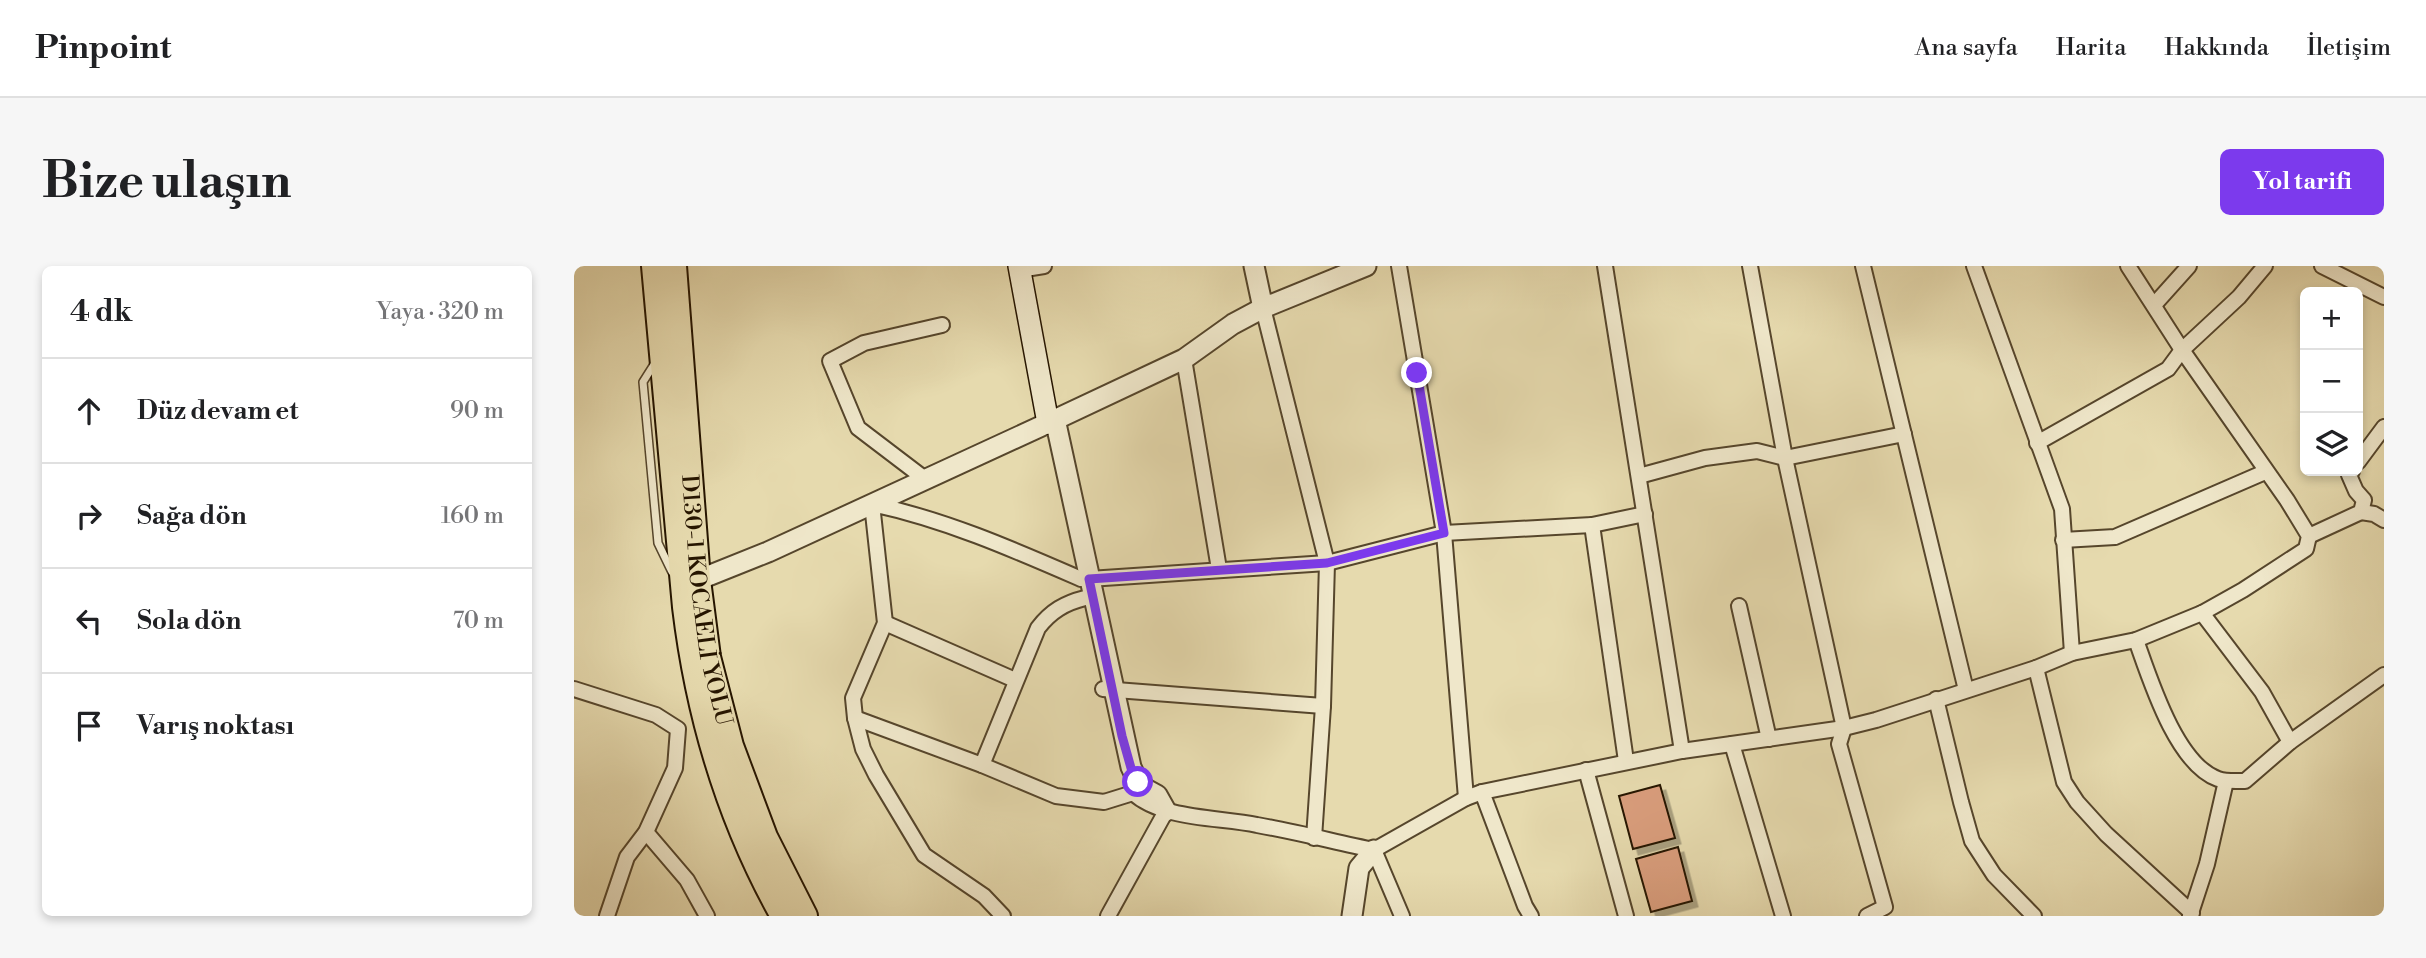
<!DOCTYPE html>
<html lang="tr">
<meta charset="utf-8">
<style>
:root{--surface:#fff;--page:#f6f6f6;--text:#202124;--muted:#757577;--line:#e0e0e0;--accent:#7c3aed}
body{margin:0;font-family:"Libre Bodoni",serif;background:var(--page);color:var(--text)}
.controls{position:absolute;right:21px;top:21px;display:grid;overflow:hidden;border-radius:10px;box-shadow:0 4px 10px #0003}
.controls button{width:63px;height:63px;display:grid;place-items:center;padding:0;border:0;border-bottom:2px solid var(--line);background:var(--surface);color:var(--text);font:35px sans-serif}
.stop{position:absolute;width:21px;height:21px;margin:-16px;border:5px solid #7c3aed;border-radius:50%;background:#fff}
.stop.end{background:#7c3aed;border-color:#fff;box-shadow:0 2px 7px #0008}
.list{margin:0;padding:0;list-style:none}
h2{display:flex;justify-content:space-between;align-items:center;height:91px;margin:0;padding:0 28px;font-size:30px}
h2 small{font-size:23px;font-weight:400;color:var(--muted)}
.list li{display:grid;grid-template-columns:46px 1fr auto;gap:21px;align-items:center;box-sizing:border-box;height:105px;padding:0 28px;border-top:2px solid var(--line)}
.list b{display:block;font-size:26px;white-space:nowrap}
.list em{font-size:23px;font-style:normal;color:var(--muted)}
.icon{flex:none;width:38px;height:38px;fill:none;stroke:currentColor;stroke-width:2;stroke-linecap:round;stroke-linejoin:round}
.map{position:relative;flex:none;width:1810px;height:650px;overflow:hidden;border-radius:10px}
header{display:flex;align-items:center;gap:42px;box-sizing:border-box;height:98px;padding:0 35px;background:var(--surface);border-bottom:2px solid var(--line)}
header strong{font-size:33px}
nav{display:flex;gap:38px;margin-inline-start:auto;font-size:24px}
.intro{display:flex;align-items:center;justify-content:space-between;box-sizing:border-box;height:168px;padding:0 42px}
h1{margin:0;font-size:49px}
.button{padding:18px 32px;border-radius:10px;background:var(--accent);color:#fff;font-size:24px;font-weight:700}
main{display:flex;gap:42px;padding:0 42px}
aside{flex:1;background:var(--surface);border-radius:10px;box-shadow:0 4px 10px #0003}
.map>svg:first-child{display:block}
.building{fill:#d99d7c;stroke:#261500;stroke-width:2;filter:url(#shadow)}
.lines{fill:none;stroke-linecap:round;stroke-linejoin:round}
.service-casing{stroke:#56462c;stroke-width:10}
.minor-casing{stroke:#56462c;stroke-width:18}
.tertiary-casing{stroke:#56462c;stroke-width:23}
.secondary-casing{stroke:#261500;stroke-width:24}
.trunk-casing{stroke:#261500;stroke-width:28}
.service{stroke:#efe7ca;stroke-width:7}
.minor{stroke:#efe7ca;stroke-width:14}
.tertiary{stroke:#efe7ca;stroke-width:19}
.secondary{stroke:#efe7ca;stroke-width:21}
.trunk{stroke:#e6daae;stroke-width:24}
.route{stroke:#7c3aed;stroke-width:9}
.labels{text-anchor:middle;stroke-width:5;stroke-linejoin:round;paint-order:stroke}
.street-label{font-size:23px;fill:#261500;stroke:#efe7ca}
</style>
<header>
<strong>Pinpoint</strong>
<nav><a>Ana sayfa</a><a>Harita</a><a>Hakkında</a><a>İletişim</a></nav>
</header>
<div class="intro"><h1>Bize ulaşın</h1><a class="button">Yol tarifi</a></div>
<main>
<aside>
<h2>4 dk<small>Yaya · 320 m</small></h2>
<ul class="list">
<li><svg class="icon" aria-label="ahead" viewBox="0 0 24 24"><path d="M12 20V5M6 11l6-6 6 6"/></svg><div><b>Düz devam et</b></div><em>90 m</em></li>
<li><svg class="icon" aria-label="right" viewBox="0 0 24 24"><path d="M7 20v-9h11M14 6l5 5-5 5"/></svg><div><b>Sağa dön</b></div><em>160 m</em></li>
<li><svg class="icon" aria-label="left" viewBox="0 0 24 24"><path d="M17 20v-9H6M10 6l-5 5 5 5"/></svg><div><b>Sola dön</b></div><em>70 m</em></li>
<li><svg class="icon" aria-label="arrive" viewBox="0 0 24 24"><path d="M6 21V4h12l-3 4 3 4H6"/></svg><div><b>Varış noktası</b></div></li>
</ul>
</aside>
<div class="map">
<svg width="1810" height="650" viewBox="0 0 1810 650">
<defs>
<filter id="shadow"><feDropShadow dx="5.5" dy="5.5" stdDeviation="0" flood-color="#0004"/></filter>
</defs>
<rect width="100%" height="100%" fill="#e6daae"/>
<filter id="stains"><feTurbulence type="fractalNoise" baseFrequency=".00286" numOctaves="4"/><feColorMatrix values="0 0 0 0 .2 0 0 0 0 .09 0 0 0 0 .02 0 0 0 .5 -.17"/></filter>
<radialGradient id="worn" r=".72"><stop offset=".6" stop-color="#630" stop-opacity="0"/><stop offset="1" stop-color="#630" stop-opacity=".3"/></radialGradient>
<g class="building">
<path d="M1086,519L1101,572L1059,583L1045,530Z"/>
<path d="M1104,581L1118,635L1077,646L1062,593Z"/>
</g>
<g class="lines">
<defs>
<path id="service" d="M81,97L69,116L84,277L98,306"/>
<g id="minor">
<path d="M825,0L870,267L892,532"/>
<path d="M1031,0L1108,485"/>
<path d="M1176,0L1211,192L1270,462L1265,478L1311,641L1293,650"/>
<path d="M1289,0L1392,424"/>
<path d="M1400,0L1488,243L1498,387"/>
<path d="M1748,0L1810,31"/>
<path d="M445,4L470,0"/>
<path d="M1580,39L1615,0"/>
<path d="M689,42L753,297L749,440L740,572"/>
<path d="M610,93L645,303"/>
<path d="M1463,177L1594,103L1608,84L1665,31L1691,0"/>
<path d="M1784,196L1810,161"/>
<path d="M1065,210L1131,192L1183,185L1211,192L1330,168"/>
<path d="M351,213L284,162L256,95L290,77L368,59"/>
<path d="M1787,246L1800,248L1810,254"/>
<path d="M1018,259L1052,495"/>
<path d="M1735,270L1787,246L1790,234L1782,225L1775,209L1778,205"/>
<path d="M1489,274L1541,271L1691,206"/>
<path d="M1165,340L1195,473"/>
<path d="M1628,347L1688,426L1716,476L1810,409"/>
<path d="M311,357L441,414"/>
<path d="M1562,374C1576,413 1602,498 1644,513C1652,516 1663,515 1671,515L1716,476"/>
<path d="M1462,402L1490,516L1503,536L1532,568L1618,647"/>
<path d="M0,423L82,449L104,463L101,502L72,566L53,591L33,650"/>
<path d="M529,423L749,440"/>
<path d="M1362,433L1387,536L1398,575L1420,609L1460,650"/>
<path d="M281,452L408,499L482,530L530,536L559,527C589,554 645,551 683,559C723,566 761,576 800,584L892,532L908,526L1108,485L1270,462L1302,454L1462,402L1498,387L1562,374L1628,347L1669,324L1732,283L1735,270L1713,234L1608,84L1554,0"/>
<path d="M1158,478L1209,650"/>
<path d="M408,499L464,362C477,345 491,337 511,332"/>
<path d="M1012,504L1052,650"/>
<path d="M908,526L951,640L957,650"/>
<path d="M72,566L113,614L133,650"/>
<path d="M800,584L828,650"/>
<path d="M429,650L410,630L350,589L302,509L289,483L281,452L279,432L311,357L298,238C372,254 438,283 507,313H515L753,297L870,267L1018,259L1071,248"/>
<path d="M534,650L592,545"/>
<path d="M1616,650L1633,598L1652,515"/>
</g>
<g id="tertiary">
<path d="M680,0L689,42"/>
<path d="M481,153L557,501L564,516L572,523L583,529L592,545"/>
<path d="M124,314L194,286L474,157L610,93L659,58L689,42L792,0"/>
<path d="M778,650L785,602L800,584"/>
</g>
<path id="secondary" d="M445,0L474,157"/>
<g id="trunk">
<path d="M80,0L111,341C124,449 155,554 209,650"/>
<path id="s1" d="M100,0L124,314L134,391L157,480L191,571L231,650"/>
</g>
</defs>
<use href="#service" class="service-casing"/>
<use href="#minor" class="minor-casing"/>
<use href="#tertiary" class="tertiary-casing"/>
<use href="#secondary" class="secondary-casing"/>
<use href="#trunk" class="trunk-casing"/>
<use href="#service" class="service"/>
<use href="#minor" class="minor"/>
<use href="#tertiary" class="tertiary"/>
<use href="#secondary" class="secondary"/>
<use href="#trunk" class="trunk"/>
</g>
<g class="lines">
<path class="route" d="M564,516L557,502L548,470L515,313L753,297L870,267L843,107"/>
</g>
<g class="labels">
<g class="street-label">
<text dy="8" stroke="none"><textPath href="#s1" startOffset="336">D130-1 KOCAELİ YOLU</textPath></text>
</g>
</g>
<rect width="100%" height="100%" filter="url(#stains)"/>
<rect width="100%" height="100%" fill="url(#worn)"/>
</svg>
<div class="controls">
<button>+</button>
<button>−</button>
<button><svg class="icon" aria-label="layers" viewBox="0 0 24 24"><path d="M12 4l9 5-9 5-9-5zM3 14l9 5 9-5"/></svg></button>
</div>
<div class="stop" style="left:564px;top:516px"></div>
<div class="stop end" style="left:843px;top:107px"></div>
</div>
</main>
